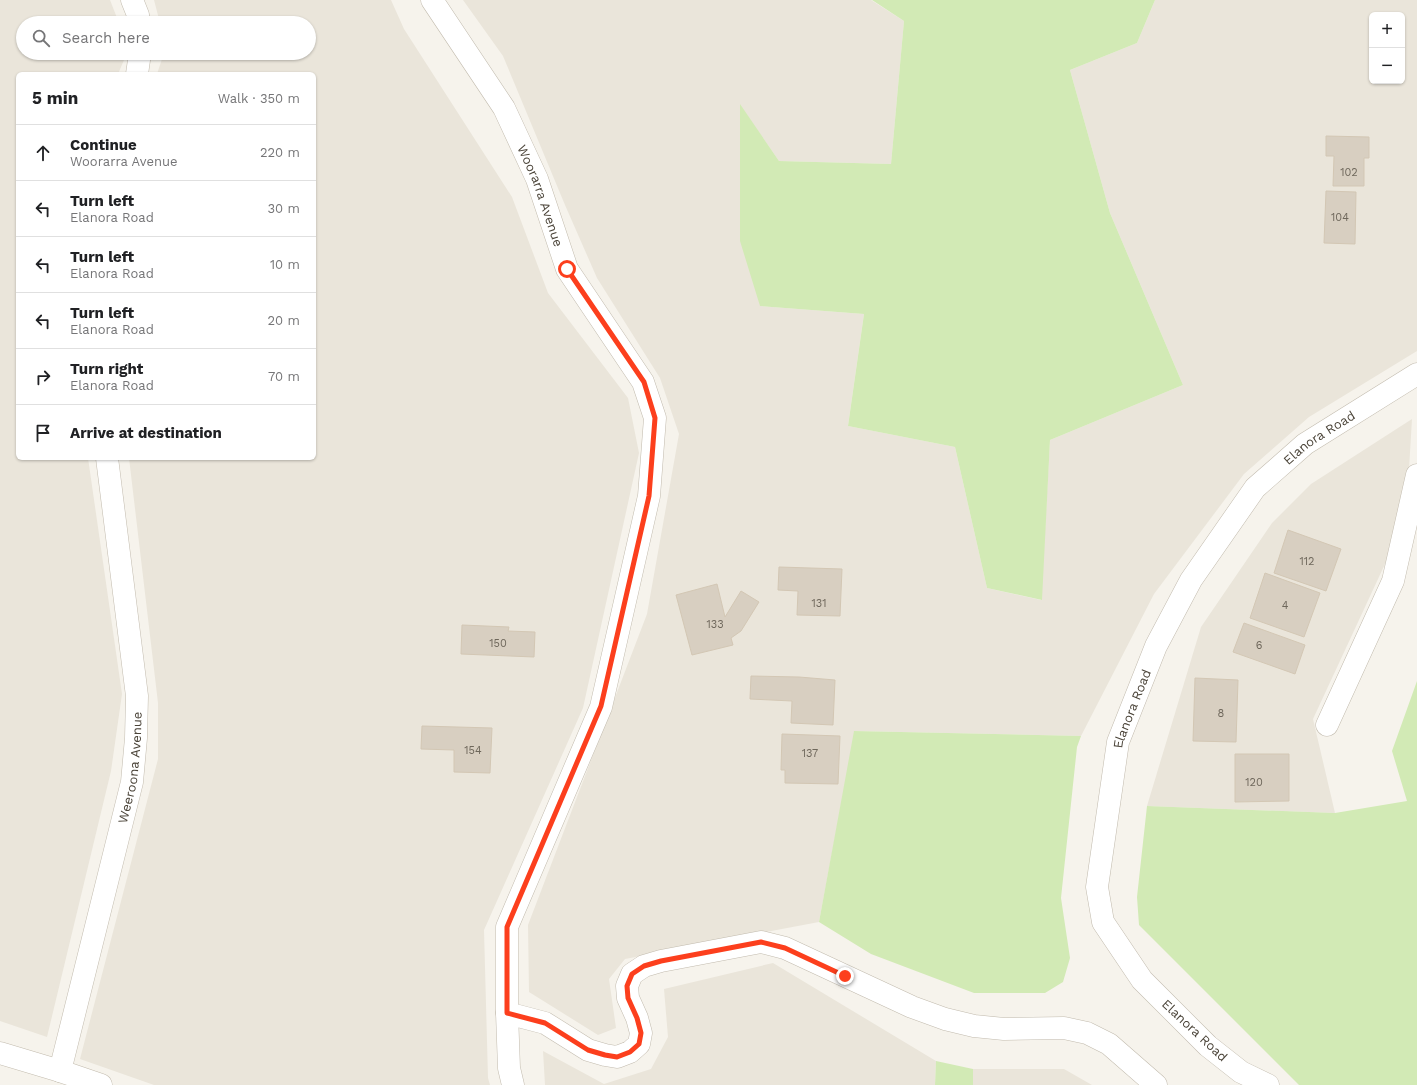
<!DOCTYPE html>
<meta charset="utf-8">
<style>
:root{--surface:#fff;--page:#f6f6f6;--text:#202124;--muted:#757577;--line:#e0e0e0}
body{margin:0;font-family:"Work Sans",sans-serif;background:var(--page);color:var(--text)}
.controls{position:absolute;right:12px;top:12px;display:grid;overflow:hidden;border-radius:6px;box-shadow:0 1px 3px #0004}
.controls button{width:36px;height:36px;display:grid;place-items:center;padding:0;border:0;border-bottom:1px solid var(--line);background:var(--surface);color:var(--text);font:20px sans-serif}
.stop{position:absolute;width:12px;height:12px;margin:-9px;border:3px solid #fc3f1d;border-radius:50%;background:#fff}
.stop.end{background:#fc3f1d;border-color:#fff;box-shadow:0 1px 4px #0008}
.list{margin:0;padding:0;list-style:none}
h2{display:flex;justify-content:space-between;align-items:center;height:52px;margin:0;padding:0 16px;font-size:17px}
h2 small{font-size:13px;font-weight:400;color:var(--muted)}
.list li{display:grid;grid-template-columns:26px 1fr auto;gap:12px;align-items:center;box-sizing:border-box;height:56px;padding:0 16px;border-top:1px solid var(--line)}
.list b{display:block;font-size:15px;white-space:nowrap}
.list p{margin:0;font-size:13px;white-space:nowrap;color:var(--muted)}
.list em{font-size:13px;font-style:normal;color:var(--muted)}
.icon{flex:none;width:22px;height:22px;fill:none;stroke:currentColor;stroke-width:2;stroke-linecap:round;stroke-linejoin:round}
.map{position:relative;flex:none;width:1417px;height:1085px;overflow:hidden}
.search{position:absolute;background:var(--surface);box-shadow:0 1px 3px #0004;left:16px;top:16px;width:300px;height:44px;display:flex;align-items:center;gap:10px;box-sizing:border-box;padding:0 14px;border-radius:22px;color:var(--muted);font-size:15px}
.panel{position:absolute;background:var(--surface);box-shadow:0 1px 3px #0004;left:16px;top:72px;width:300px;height:388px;border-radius:6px}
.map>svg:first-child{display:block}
.residential{fill:#eae5da;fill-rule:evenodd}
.green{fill:#d2eab5}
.building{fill:#d8cfc1;stroke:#d3c7b4}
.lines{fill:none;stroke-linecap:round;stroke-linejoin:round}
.minor-casing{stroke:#c2bbae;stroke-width:23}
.minor{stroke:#fff;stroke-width:22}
.route{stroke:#fc3f1d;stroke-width:5}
.labels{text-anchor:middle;stroke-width:3;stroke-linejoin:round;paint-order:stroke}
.number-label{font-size:11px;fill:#6e675b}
.street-label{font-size:13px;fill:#4b4439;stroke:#fff}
</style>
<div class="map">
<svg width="1417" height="1085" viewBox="0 0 1417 1085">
<rect width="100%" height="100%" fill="#f6f3ec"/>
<g class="residential">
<path d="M0,0H110L119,23H23V53H123L124,60L118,74H18V458H88L122,694L111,771L47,1037L0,1021Z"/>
<path d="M154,0H391L404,29L512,197L548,293L628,398L639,453L583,708L484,930L488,1078L490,1085H154L80,1059L158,759V703L129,458H314V74H157L164,53H309V23H160Z"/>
<path d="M463,0H871L904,21L891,164L779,161L740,105L760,306L864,314L848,426L955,447L987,588L1041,600L1050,440L1183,385L1110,213L1070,70L1137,43L1155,0H1417V351L1309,417L1244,474L1154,594L1081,736L855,731L819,922L625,959L609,979L616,1028L598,1035L529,992L528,925L647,614L679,434L660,378L597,278L565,205L503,56ZM1372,15H1402V81H1372Z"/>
<path d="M1412,419L1408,486L1391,551L1313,719L1335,813L1147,806L1201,627L1272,523L1311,484Z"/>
<path d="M773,963L936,1061L935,1085H545L543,1051L604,1084L651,1069L668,1037L664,989Z"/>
<path d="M973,1069H1064L1092,1085H973Z"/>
</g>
<g class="green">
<path d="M872,0H1155L1137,43L1070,70L1110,213L1183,385L1050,440L1042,600L987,588L955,447L848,426L864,314L760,306L740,241V104L779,161L891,164L904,21Z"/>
<path d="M1417,681V1085H1299L1139,925L1137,897L1147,806L1335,813L1407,801L1392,751Z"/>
<path d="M854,731L1081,736L1077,747L1061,898L1070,958L1063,982L1045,993H974L871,954L819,922Z"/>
<path d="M936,1061L973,1069V1085H935Z"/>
</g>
<g class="building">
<path d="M1326,136L1369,137V158H1364V186H1333L1334,156H1326Z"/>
<path d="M1326,191L1356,192L1355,244L1324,243Z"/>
<path d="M1288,530L1341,549L1326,591L1274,573Z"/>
<path d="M779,567L842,569L840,616L797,615L798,591L778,590Z"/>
<path d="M1265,573L1320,593L1304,637L1250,618Z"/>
<path d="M717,584L725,617L741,591L759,602L741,631L731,638L733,645L692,655L676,595Z"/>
<path d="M1244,623L1305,645L1295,674L1233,652Z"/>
<path d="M462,625L509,627L508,631L535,632L534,657L461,654Z"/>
<path d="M751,676L799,677L835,680L833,725L791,723L792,701L750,699Z"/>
<path d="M1195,678L1238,680L1236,742L1193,741Z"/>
<path d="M422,726L492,728L490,773L454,772V750L421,749Z"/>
<path d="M782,734L840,736L838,784L785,783V770H781Z"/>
<path d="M1235,754H1289V801L1235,802Z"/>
</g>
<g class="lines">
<defs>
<g id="minor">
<path d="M132,0L138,15L139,23"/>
<path id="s1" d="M432,0L504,108L537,179L567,269L643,382L655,418L649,496L601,707L507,927V1013L509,1068L513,1085"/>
<path d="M137,74L140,53"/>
<path d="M1327,725L1393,581L1417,475"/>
<path d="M507,1013L545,1023L588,1050L605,1055L617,1057L630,1052L639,1044L641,1033L637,1018L628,998L627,986L632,974L644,966L661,961L761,942L785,948L912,1007L945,1019L974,1026L1004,1029L1064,1028L1087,1033L1109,1044L1156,1085"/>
<path d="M0,1053L60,1071L101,1085"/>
<path id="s2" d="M60,1071L132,782L136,738L137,696L107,458"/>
<path id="s3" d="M1268,1085L1241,1072L1208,1046L1142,980L1103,922L1097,887L1118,742L1156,646L1191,580L1255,488L1305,444L1417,374"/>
</g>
</defs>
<use href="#minor" class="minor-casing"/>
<use href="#minor" class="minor"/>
</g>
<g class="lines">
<path class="route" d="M567,269L644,382L655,418L649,496L601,706L507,927V1013L545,1023L588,1050L605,1055L617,1057L630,1052L639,1044L641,1033L637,1018L628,998L627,986L632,974L644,966L661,961L761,942L785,948L845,976"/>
</g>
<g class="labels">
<g class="number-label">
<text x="1349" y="176">102</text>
<text x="1340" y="221">104</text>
<text x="1307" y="565">112</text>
<text x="819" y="607">131</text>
<text x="1285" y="609">4</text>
<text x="715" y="628">133</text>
<text x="498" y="647">150</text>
<text x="1259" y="649">6</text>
<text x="1221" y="717">8</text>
<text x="473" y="754">154</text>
<text x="810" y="757">137</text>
<text x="1254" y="786">120</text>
</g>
<g class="street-label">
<text dy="5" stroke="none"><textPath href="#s1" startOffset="225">Woorarra Avenue</textPath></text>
<text dy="5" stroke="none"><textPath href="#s3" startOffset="789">Elanora Road</textPath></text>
<text dy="5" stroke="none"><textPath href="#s3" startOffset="453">Elanora Road</textPath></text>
<text dy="5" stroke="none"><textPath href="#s2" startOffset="312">Weeroona Avenue</textPath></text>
<text transform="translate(1195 1030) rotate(43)" y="5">Elanora Road</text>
</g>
</g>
</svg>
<div class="controls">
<button>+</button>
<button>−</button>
</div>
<div class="stop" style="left:567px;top:269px"></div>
<div class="stop end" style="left:845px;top:976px"></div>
<div class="search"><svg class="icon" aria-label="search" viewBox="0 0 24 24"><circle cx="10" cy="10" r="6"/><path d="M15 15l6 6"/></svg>Search here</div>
<section class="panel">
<h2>5 min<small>Walk · 350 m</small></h2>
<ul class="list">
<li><svg class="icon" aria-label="ahead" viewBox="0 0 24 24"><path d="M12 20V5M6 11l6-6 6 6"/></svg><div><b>Continue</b><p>Woorarra Avenue</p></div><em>220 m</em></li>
<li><svg class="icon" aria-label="left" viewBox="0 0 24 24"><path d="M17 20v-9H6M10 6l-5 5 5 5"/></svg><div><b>Turn left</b><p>Elanora Road</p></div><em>30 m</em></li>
<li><svg class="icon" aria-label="left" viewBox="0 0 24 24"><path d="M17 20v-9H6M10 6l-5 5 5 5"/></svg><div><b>Turn left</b><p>Elanora Road</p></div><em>10 m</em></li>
<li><svg class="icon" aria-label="left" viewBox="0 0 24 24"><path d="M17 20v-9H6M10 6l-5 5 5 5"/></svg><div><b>Turn left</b><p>Elanora Road</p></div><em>20 m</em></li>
<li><svg class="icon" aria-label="right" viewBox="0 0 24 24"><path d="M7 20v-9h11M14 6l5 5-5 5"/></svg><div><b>Turn right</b><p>Elanora Road</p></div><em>70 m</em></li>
<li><svg class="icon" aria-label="arrive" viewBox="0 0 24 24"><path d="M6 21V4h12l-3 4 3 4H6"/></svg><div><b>Arrive at destination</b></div></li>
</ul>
</section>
</div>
